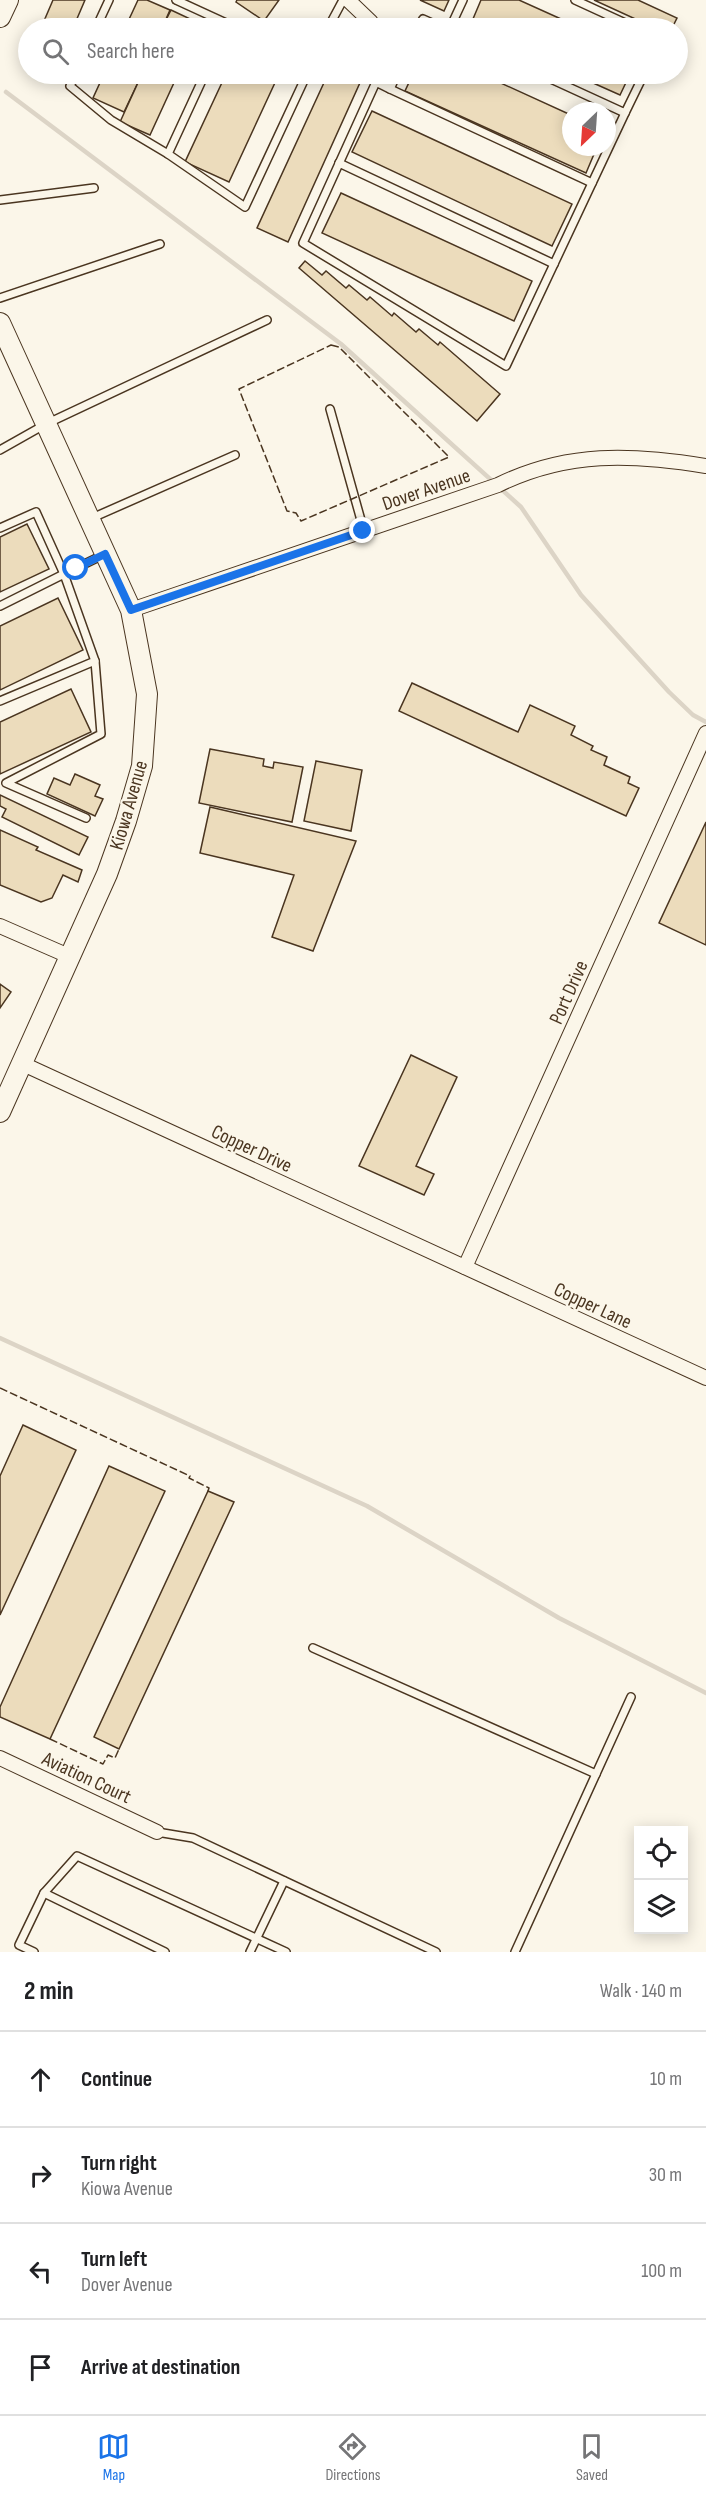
<!DOCTYPE html>
<meta charset="utf-8">
<style>
:root{--surface:#fff;--page:#f2f2f2;--text:#202124;--muted:#757577;--line:#e0e0e0;--accent:#1a73e8}
body{margin:0;font-family:"Sofia Sans Condensed",sans-serif;background:var(--page);color:var(--text)}
.controls{position:absolute;right:18px;bottom:18px;display:grid;overflow:hidden;border-radius:0px;box-shadow:0 3px 15px #0003}
.controls button{width:54px;height:54px;display:grid;place-items:center;padding:0;border:0;border-bottom:2px solid var(--line);background:var(--surface);color:var(--text);font:30px sans-serif}
.compass{position:absolute;left:562px;top:102px;width:54px;height:54px;border-radius:50%;background:var(--surface);box-shadow:0 3px 15px #0003;rotate:205deg}
.stop{position:absolute;width:18px;height:18px;margin:-14px;border:4px solid #1a73e8;border-radius:50%;background:#fff}
.stop.end{background:#1a73e8;border-color:#fff;box-shadow:0 2px 6px #0008}
.list{margin:0;padding:0;list-style:none}
h2{display:flex;justify-content:space-between;align-items:center;height:78px;margin:0;padding:0 24px;font-size:26px}
h2 small{font-size:20px;font-weight:400;color:var(--muted)}
.list li{display:grid;grid-template-columns:39px 1fr auto;gap:18px;align-items:center;box-sizing:border-box;height:96px;padding:0 24px;border-top:2px solid var(--line)}
.list b{display:block;font-size:22px;white-space:nowrap}
.list p{margin:0;font-size:20px;white-space:nowrap;color:var(--muted)}
.list em{font-size:20px;font-style:normal;color:var(--muted)}
.icon{flex:none;width:33px;height:33px;fill:none;stroke:currentColor;stroke-width:2;stroke-linecap:round;stroke-linejoin:round}
.map{position:relative;flex:none;width:706px;height:1952px;overflow:hidden}
.search{position:absolute;background:var(--surface);box-shadow:0 3px 15px #0003;left:18px;right:18px;top:18px;height:66px;display:flex;align-items:center;gap:15px;box-sizing:border-box;padding:0 21px;border-radius:33px;color:var(--muted);font-size:22px}
.sheet{height:462px;background:var(--surface)}
nav{display:flex;justify-content:space-around;align-items:center;box-sizing:border-box;height:84px;border-top:2px solid var(--line);background:var(--surface);font-size:16px;color:var(--muted)}
nav a{display:grid;justify-items:center;gap:3px}
nav .on{color:var(--accent)}
.map>svg:first-child{display:block}
.lines{fill:none;stroke-linecap:round;stroke-linejoin:round}
.stream{stroke:#dcd4c6;stroke-width:4.5}
.building{fill:#ecdcbc;stroke:#4a3520;stroke-width:1.5}
.lane-casing{stroke:#4a3520;stroke-width:10}
.street-casing{stroke:#4a3520;stroke-width:16}
.secondary-casing{stroke:#4a3520;stroke-width:22}
.lane{stroke:#fbf6e9;stroke-width:7}
.street{stroke:#fbf6e9;stroke-width:14}
.secondary{stroke:#fbf6e9;stroke-width:20}
.fence{stroke:#4a3520;stroke-width:1.5;stroke-dasharray:8 3;stroke-linecap:butt}
.route{stroke:#1a73e8;stroke-width:8}
.labels{text-anchor:middle;stroke-width:4.5;stroke-linejoin:round;paint-order:stroke}
.street-label{font-size:20px;fill:#4a3520;stroke:#fbf6e9}
</style>
<div class="map">
<svg width="706" height="1952" viewBox="0 0 706 1952">
<rect width="100%" height="100%" fill="#fbf6e9"/>
<g class="lines">
<g class="stream">
<path d="M6,92L341,344L521,507L581,595L669,692L693,715L706,722"/>
<path d="M0,1338L367,1506L559,1618L706,1693"/>
</g>
</g>
<g class="building">
<path d="M53,0H85L73,28H41Z"/>
<path d="M138,0H147L170,10L162,28H125Z"/>
<path d="M237,0H279L264,21L236,2Z"/>
<path d="M420,0H449L444,11Z"/>
<path d="M481,0H519L581,28H476L470,26Z"/>
<path d="M594,0H638L677,18L672,28H655Z"/>
<path d="M171,10L201,24L199,28H162Z"/>
<path d="M104,74H142L124,112L93,98Z"/>
<path d="M142,74H178L150,135L120,122Z"/>
<path d="M226,74H279L229,182L185,162Z"/>
<path d="M328,74H359L363,76L288,242L257,228Z"/>
<path d="M413,74H481L571,115V147H597L586,173L405,91Z"/>
<path d="M573,74H630L620,95Z"/>
<path d="M372,111L572,204L552,246L352,152Z"/>
<path d="M341,193L532,281L514,321L322,233Z"/>
<path d="M305,261L322,275L326,271L346,288L349,285L367,300L370,297L392,316L394,313L416,332L419,329L438,345L440,342L500,394L477,421L299,268Z"/>
<path d="M27,524L49,569L0,592V537Z"/>
<path d="M58,598L83,650L0,690V626Z"/>
<path d="M412,683L518,732L530,705L575,726L571,735L593,746L591,750L607,757L604,765L630,777L628,783L639,788L626,816L399,711Z"/>
<path d="M71,689L91,732L0,774V722Z"/>
<path d="M210,749L264,759L263,766L273,768L274,762L303,767L292,822L199,803Z"/>
<path d="M316,761L362,770L351,831L304,821Z"/>
<path d="M75,774L100,785L95,796L103,799L95,816L47,794L54,778L70,785Z"/>
<path d="M0,795L88,837L79,855L2,817L6,809L0,806Z"/>
<path d="M210,807L356,841L313,951L272,937L294,875L200,853Z"/>
<path d="M706,822V945L659,923Z"/>
<path d="M0,830L38,847L36,850L82,870L78,882L63,875L52,898L41,902L0,885Z"/>
<path d="M0,984L11,992L0,1008Z"/>
<path d="M411,1055L457,1077L416,1166L434,1174L424,1195L359,1166Z"/>
<path d="M23,1425L76,1450L0,1615V1476Z"/>
<path d="M109,1466L165,1491L50,1739L0,1717V1707Z"/>
<path d="M208,1491L234,1502L119,1749L94,1737Z"/>
</g>
<g class="lines">
<defs>
<g id="lane">
<path d="M176,0L237,28"/>
<path d="M575,0L636,28"/>
<path d="M371,22L386,28"/>
<path d="M96,28L109,0"/>
<path d="M328,28L343,0"/>
<path d="M418,28L423,19L443,28"/>
<path d="M450,28L463,0"/>
<path d="M76,74L70,86L111,120L168,154L245,207L307,74"/>
<path d="M397,74L390,89L376,82L303,243L506,366L625,113"/>
<path d="M540,74L625,113L644,74"/>
<path d="M390,89L592,183"/>
<path d="M168,154L205,74"/>
<path d="M339,163L554,264"/>
<path d="M0,200L94,188"/>
<path d="M0,298L160,244"/>
<path d="M330,409L364,531"/>
<path d="M0,450L46,424L267,320"/>
<path d="M92,518L235,455"/>
<path d="M0,528L36,512L64,574L103,555"/>
<path d="M0,606L64,574L95,661L0,701"/>
<path d="M86,818L6,783L101,734L95,661"/>
<path d="M313,1648L596,1774"/>
<path d="M157,1832L193,1838L436,1952"/>
<path d="M44,1893L165,1952"/>
<path d="M34,1952L19,1945L44,1893L77,1856L286,1952"/>
<path d="M250,1952L284,1881"/>
<path d="M515,1952L631,1697"/>
</g>
<g id="street">
<path d="M348,0L371,22"/>
<path d="M131,610L498,485C567,451 632,454 706,466"/>
<path d="M0,926L71,957"/>
<path d="M23,1064L706,1378"/>
<path d="M465,1267L706,733"/>
<path d="M0,1758L157,1832"/>
</g>
<g id="secondary">
<path d="M0,17L8,0"/>
<path d="M0,323L131,610L147,694L142,766L126,821L107,874L0,1112"/>
</g>
</defs>
<use href="#lane" class="lane-casing"/>
<use href="#street" class="street-casing"/>
<use href="#secondary" class="secondary-casing"/>
<use href="#lane" class="lane"/>
<use href="#street" class="street"/>
<use href="#secondary" class="secondary"/>
<g class="fence">
<path d="M331,345L339,347L449,457L301,521L296,513L287,511L239,389Z"/>
<path d="M0,1388L190,1476L189,1478L209,1488L208,1491"/>
<path d="M50,1739L103,1764L108,1755L115,1758L119,1749"/>
</g>
</g>
<g class="lines">
<path class="route" d="M76,568L105,554L131,610L363,531"/>
</g>
<g class="labels">
<g class="street-label">
<text transform="translate(426 489) rotate(-19)" y="7">Dover Avenue</text>
<text transform="translate(128 805) rotate(-74)" y="7">Kiowa Avenue</text>
<text transform="translate(568 992) rotate(-66)" y="7">Port Drive</text>
<text transform="translate(252 1148) rotate(25)" y="7">Copper Drive</text>
<text transform="translate(593 1305) rotate(25)" y="7">Copper Lane</text>
<text transform="translate(87 1777) rotate(25)" y="7">Aviation Court</text>
</g>
</g>
</svg>
<div class="controls">
<button><svg class="icon" aria-label="locate" viewBox="0 0 24 24"><circle cx="12" cy="12" r="6"/><path d="M12 2v4M12 18v4M2 12h4M18 12h4"/></svg></button>
<button><svg class="icon" aria-label="layers" viewBox="0 0 24 24"><path d="M12 4l9 5-9 5-9-5zM3 14l9 5 9-5"/></svg></button>
</div>
<svg class="compass" viewBox="-18 -18 36 36"><path d="M0-13l5 13h-10z" fill="#e53935"/><path d="M0 13l5-13h-10z" fill="#757577"/></svg>
<div class="stop" style="left:76px;top:568px"></div>
<div class="stop end" style="left:363px;top:531px"></div>
<div class="search"><svg class="icon" aria-label="search" viewBox="0 0 24 24"><circle cx="10" cy="10" r="6"/><path d="M15 15l6 6"/></svg>Search here</div>
</div>
<section class="sheet">
<h2>2 min<small>Walk · 140 m</small></h2>
<ul class="list">
<li><svg class="icon" aria-label="ahead" viewBox="0 0 24 24"><path d="M12 20V5M6 11l6-6 6 6"/></svg><div><b>Continue</b></div><em>10 m</em></li>
<li><svg class="icon" aria-label="right" viewBox="0 0 24 24"><path d="M7 20v-9h11M14 6l5 5-5 5"/></svg><div><b>Turn right</b><p>Kiowa Avenue</p></div><em>30 m</em></li>
<li><svg class="icon" aria-label="left" viewBox="0 0 24 24"><path d="M17 20v-9H6M10 6l-5 5 5 5"/></svg><div><b>Turn left</b><p>Dover Avenue</p></div><em>100 m</em></li>
<li><svg class="icon" aria-label="arrive" viewBox="0 0 24 24"><path d="M6 21V4h12l-3 4 3 4H6"/></svg><div><b>Arrive at destination</b></div></li>
</ul>
</section>
<nav>
<a class="on"><svg class="icon" aria-label="map" viewBox="0 0 24 24"><path d="M3 6l6-2 6 2 6-2v14l-6 2-6-2-6 2zM9 4v14M15 6v14"/></svg>Map</a>
<a><svg class="icon" aria-label="directions" viewBox="0 0 24 24"><path d="M12 3l9 9-9 9-9-9zM9 14v-3h6M13 9l2 2-2 2"/></svg>Directions</a>
<a><svg class="icon" aria-label="saved" viewBox="0 0 24 24"><path d="M7 4h10v16l-5-4-5 4z"/></svg>Saved</a>
</nav>
